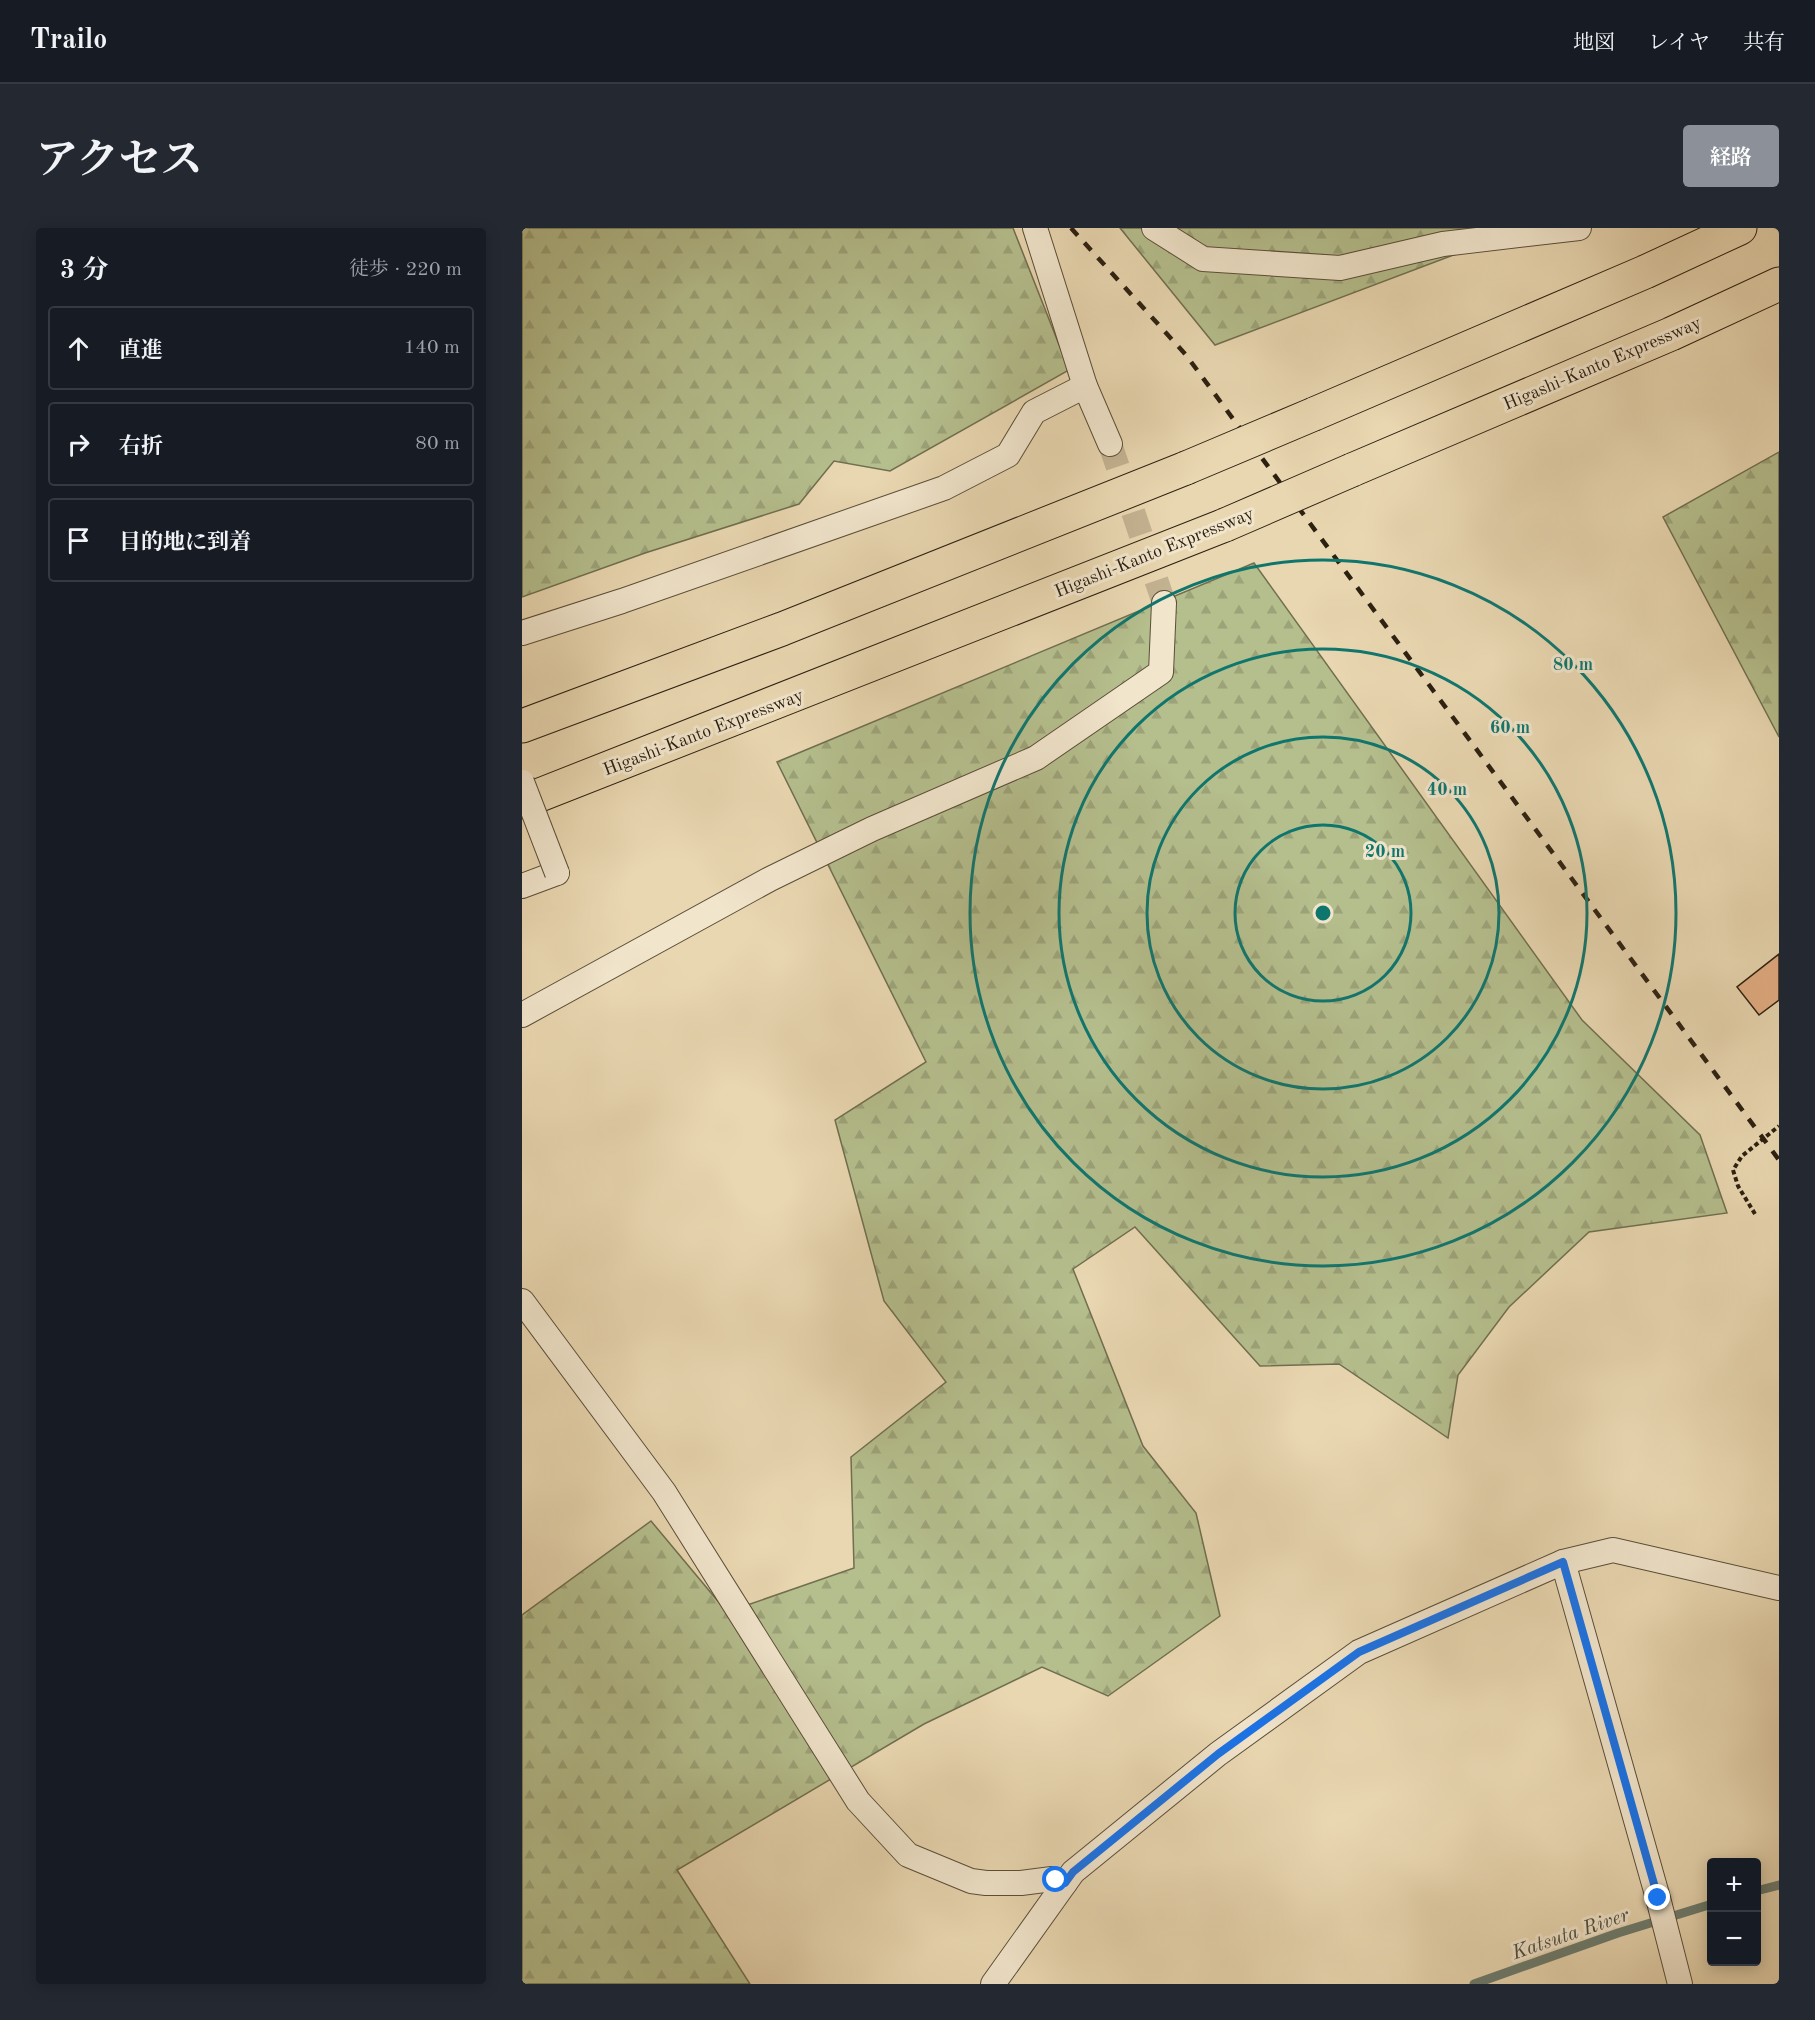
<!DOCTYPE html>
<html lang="ja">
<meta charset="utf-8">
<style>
:root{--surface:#171b24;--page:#242831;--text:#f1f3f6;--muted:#9ea1a6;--line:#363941;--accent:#8c9099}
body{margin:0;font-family:"Old Standard TT","Noto Serif JP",serif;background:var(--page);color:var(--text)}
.controls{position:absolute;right:18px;bottom:18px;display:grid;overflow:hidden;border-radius:6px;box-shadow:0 3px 15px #0003}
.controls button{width:54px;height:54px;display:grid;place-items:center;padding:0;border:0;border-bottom:2px solid var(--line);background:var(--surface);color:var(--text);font:30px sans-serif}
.stop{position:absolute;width:18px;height:18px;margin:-14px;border:4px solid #1a73e8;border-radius:50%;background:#fff}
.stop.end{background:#1a73e8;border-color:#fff;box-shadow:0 2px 6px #0008}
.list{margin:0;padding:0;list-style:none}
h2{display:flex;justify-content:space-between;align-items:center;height:78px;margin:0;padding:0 24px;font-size:26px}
h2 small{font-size:20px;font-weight:400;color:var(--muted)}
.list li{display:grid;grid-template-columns:39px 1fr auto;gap:18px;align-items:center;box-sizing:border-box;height:84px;margin:0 12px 12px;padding:0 12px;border:2px solid var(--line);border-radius:6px}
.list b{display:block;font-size:22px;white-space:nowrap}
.list em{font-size:20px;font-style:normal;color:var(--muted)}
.icon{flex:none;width:33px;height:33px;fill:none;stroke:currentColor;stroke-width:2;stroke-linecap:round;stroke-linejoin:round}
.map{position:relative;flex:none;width:1257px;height:1756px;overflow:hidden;border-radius:6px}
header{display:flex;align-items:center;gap:36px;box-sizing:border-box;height:84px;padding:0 30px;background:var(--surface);border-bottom:2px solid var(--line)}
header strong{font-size:28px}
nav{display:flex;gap:33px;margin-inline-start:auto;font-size:21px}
.intro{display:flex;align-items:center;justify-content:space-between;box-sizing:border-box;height:144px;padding:0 36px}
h1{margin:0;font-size:42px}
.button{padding:15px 27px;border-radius:6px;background:var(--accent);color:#fff;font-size:21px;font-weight:700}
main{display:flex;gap:36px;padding:0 36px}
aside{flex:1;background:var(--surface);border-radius:6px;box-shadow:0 3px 15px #0003}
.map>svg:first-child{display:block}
.forest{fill:url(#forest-firs);stroke:#706f4f;stroke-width:1.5}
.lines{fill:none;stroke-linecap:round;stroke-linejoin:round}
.stream{stroke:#6c7c6f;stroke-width:9}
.building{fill:#e4ae84;stroke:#2c2011;stroke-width:1.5}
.street-tunnel{stroke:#c3b291;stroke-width:24;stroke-dasharray:24 12;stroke-linecap:butt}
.street-casing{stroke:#5b4e39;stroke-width:26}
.highway-casing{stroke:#2c2011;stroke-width:35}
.path{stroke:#2c2011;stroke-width:4;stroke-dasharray:4.5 3;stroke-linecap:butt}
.street{stroke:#f1e5cc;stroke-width:24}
.highway{stroke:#e9d7b1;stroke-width:33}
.rail{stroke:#2c2011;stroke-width:4.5;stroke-dasharray:10 10;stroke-linecap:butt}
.street-bridge-casing{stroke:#5b4e39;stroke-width:26;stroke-linecap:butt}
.highway-bridge-casing{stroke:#2c2011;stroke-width:35;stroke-linecap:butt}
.street-bridge{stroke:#f1e5cc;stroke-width:24}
.highway-bridge{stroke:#e9d7b1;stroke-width:33}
.route{stroke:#1a73e8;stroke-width:8}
.ring{fill:none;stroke:#0f766e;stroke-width:3}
.labels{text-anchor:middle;stroke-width:6;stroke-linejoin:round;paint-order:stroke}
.street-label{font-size:18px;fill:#2c2011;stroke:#f1e5cc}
.water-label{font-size:20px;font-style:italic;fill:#4c4e40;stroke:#f1e5cc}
.centre{fill:#0f766e;stroke:#f1e5cc;stroke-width:3}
.ring-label{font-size:18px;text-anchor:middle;font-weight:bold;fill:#0f766e;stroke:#f1e5cc;stroke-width:6;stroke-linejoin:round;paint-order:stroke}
</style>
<header>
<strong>Trailo</strong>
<nav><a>地図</a><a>レイヤ</a><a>共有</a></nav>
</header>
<div class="intro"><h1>アクセス</h1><a class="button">経路</a></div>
<main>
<aside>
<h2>3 分<small>徒歩 · 220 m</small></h2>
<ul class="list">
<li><svg class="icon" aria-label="ahead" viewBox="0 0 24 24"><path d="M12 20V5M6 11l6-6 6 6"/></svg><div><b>直進</b></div><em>140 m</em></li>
<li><svg class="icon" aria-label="right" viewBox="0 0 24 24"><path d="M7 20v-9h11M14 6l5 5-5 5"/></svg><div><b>右折</b></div><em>80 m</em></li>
<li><svg class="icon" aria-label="arrive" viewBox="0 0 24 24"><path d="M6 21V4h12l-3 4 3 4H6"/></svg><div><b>目的地に到着</b></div></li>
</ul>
</aside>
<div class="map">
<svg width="1257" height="1756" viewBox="0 0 1257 1756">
<defs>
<pattern id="forest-firs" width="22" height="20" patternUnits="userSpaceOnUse" patternTransform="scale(1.5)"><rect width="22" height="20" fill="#b5be8d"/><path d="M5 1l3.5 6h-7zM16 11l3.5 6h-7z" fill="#9ca379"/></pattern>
</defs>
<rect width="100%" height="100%" fill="#e9d7b1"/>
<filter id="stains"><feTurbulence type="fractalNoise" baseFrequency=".00333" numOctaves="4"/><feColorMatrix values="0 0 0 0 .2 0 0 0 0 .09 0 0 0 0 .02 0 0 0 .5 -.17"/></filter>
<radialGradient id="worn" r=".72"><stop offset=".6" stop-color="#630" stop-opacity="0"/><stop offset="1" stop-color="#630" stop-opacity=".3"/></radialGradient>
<g class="forest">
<path d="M0,0H491L547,142L368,243L312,233L277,276L123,325L0,369Z"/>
<path d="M598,0H1003L693,117Z"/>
<path d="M1257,224V509L1141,289Z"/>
<path d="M732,335L1060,792L1178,907L1205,985L1067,1004L987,1079L936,1147L926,1210L817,1136L738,1138L613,999L551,1041L621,1218L674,1285L698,1388L586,1468L520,1439L402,1496L155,1642L228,1756H0V1387L129,1293L205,1384L332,1340L329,1229L424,1154L362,1073L313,892L404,834L255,534Z"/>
</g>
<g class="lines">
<g class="stream">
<path d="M1234,1663L1257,1657"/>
<path d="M952,1756L1096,1705L1190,1676"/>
</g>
</g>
<path class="building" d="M1257,726V772L1237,787L1215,759Z"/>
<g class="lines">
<path class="street-tunnel" d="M588,216L642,375"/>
<defs>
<g id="street">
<path d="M513,0L563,158L588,216"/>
<path d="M632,0L681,31L818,40L921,16L1057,0"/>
<path d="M0,405L100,373L422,260L486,227L512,184L563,158"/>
<path d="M0,658L35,645"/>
<path d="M0,787L248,651L350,601L514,530L639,444L642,375"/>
<path d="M0,1073L142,1264L336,1573L386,1627L449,1653L464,1655H499L530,1651L543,1655"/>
<path d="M1041,1334L1136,1670L1158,1756"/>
<path d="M471,1756L551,1644L696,1526L837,1424L1041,1334L1091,1322L1257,1360"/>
</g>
<g id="highway">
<path d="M792,186L1123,44L1218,0"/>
<path d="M830,242L1149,106L1257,56"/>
<path d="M0,498L260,401L664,240"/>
<path d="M0,574L703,297"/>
</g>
</defs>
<use href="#street" class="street-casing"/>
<use href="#highway" class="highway-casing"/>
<path class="path" d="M1233,986L1216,958L1211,942L1220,928L1257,898"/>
<use href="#street" class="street"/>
<use href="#highway" class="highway"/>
<path class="rail" d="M549,0L664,127L1257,932"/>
<defs>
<path id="street-bridge" d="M0,554L35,645"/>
<g id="highway-bridge">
<path d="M664,240L792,186"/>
<path d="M703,297L830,242"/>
</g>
</defs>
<use href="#street-bridge" class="street-bridge-casing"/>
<use href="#highway-bridge" class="highway-bridge-casing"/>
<use href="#street-bridge" class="street-bridge"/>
<use href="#highway-bridge" class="highway-bridge"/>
</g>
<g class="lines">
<path class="route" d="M534,1652L543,1655L551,1644L696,1526L837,1424L1041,1334L1136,1670"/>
</g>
<g class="ring">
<circle cx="801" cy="685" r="88"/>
<circle cx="801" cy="685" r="176"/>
<circle cx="801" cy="685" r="264"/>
<circle cx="801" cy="685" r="353"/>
</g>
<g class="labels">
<g class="street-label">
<text transform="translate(1080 135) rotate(-23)" y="6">Higashi-Kanto Expressway</text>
<text transform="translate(632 324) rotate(-22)" y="6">Higashi-Kanto Expressway</text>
<text transform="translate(181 504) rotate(-21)" y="6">Higashi-Kanto Expressway</text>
</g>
<g class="water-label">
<text transform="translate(1048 1705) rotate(-19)" y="7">Katsuta River</text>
</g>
</g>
<circle cx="801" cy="685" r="9" class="centre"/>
<g class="ring-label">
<text x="1051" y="442">80 m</text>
<text x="988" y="505">60 m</text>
<text x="925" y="567">40 m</text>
<text x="863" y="629">20 m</text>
</g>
<rect width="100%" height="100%" filter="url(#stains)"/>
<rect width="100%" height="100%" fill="url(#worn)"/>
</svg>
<div class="controls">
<button>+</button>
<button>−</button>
</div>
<div class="stop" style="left:534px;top:1652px"></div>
<div class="stop end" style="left:1136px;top:1670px"></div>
</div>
</main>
